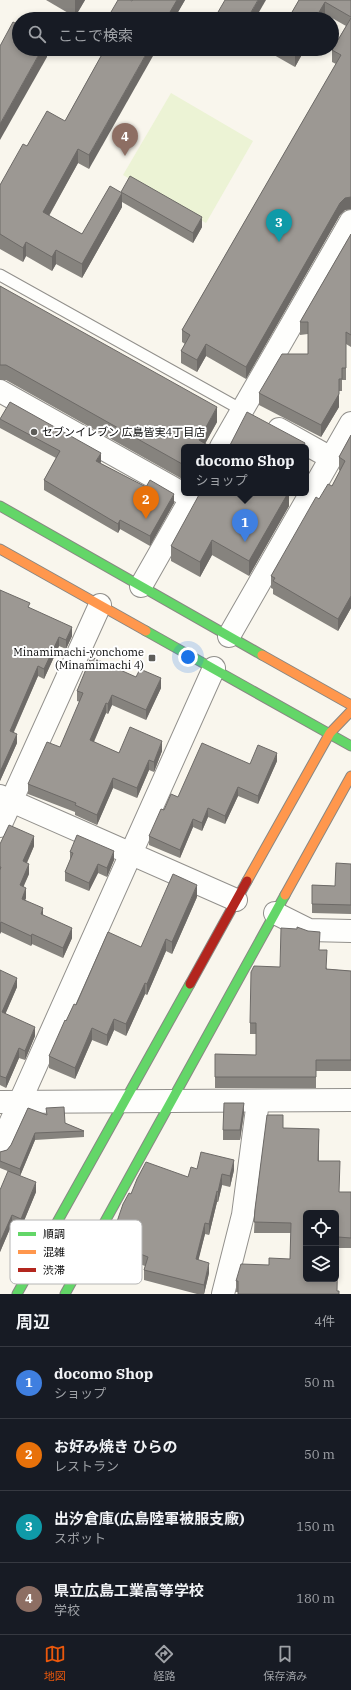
<!DOCTYPE html>
<html lang="ja">
<meta charset="utf-8">
<style>
:root{--surface:#171b24;--page:#20242c;--text:#f1f3f6;--muted:#9ea1a6;--line:#363941;--accent:#ea580c}
body{margin:0;font-family:"IBM Plex Serif","Noto Sans JP",serif;background:var(--page);color:var(--text)}
.controls{position:absolute;right:12px;bottom:12px;display:grid;overflow:hidden;border-radius:6px;box-shadow:0 2px 6px #0003}
.controls button{width:36px;height:36px;display:grid;place-items:center;padding:0;border:0;border-bottom:1px solid var(--line);background:var(--surface);color:var(--text);font:20px sans-serif}
.you{position:absolute;left:188px;top:657px;width:14px;height:14px;margin:-10px;border:3px solid #fff;border-radius:50%;background:#1a73e8;box-shadow:0 0 0 6px #1a73e833}
.badge{display:grid;place-items:center;width:26px;height:26px;border-radius:50%;background:var(--accent);color:#fff;font-size:13px;font-weight:700}
.pin{position:absolute;translate:-50% -33px;filter:drop-shadow(0 1px 2px #0008)}
.pin::after{content:'';position:absolute;top:21px;width:14px;height:12px;background:inherit;clip-path:polygon(0 0,100% 0,50% 100%)}
.popup{position:absolute;left:181px;top:444px;width:128px;height:52px;box-sizing:border-box;display:grid;place-content:center;border-radius:6px;background:var(--surface);filter:drop-shadow(0 1px 3px #0005);font-size:13px;white-space:nowrap;color:var(--muted)}
.popup b{font-size:15px;color:var(--text)}
.popup::after{content:'';position:absolute;left:50%;top:100%;margin-left:-8px;border:8px solid transparent;border-top-color:var(--surface)}
.list{margin:0;padding:0;list-style:none}
h2{display:flex;justify-content:space-between;align-items:center;height:52px;margin:0;padding:0 16px;font-size:17px}
h2 small{font-size:13px;font-weight:400;color:var(--muted)}
.list li{display:grid;grid-template-columns:26px 1fr auto;gap:12px;align-items:center;box-sizing:border-box;height:72px;padding:0 16px;border-top:1px solid var(--line)}
.list b{display:block;font-size:15px;white-space:nowrap}
.list p{margin:0;font-size:13px;white-space:nowrap;color:var(--muted)}
.list em{font-size:13px;font-style:normal;color:var(--muted)}
.icon{flex:none;width:22px;height:22px;fill:none;stroke:currentColor;stroke-width:2;stroke-linecap:round;stroke-linejoin:round}
.map{position:relative;flex:none;width:351px;height:1294px;overflow:hidden}
.search{position:absolute;background:var(--surface);box-shadow:0 2px 6px #0003;left:12px;right:12px;top:12px;height:44px;display:flex;align-items:center;gap:10px;box-sizing:border-box;padding:0 14px;border-radius:22px;color:var(--muted);font-size:15px}
.sheet{height:340px;background:var(--surface)}
nav{display:flex;justify-content:space-around;align-items:center;box-sizing:border-box;height:56px;border-top:1px solid var(--line);background:var(--surface);font-size:11px;color:var(--muted)}
nav a{display:grid;justify-items:center;gap:2px}
nav .on{color:var(--accent)}
.map>svg:first-child{display:block}
.pitch{fill:#ecf3d5}
.lines{fill:none;stroke-linecap:round;stroke-linejoin:round}
.lane-casing{stroke:#92908c;stroke-width:13}
.street-casing{stroke:#92908c;stroke-width:24}
.fast-casing{stroke:#888783;stroke-width:11}
.slow-casing{stroke:#888783;stroke-width:11}
.jam-casing{stroke:#888783;stroke-width:11}
.lane{stroke:#fefefc;stroke-width:11}
.street{stroke:#fefefc;stroke-width:22}
.fast{stroke:#63d668;stroke-width:9}
.slow{stroke:#ff974d;stroke-width:9}
.jam{stroke:#b3261e;stroke-width:9}
.wall{fill:#86837e}
.shaded-wall{fill:#6d6a67}
.building{fill:#9c9893;stroke:#6d6a67;fill-rule:evenodd}
.poi-dot{fill:#5e5d59;stroke:#fff;stroke-width:1.5}
.labels{text-anchor:middle;stroke-width:4;stroke-linejoin:round;paint-order:stroke}
.poi-label{font-size:11px;fill:#0a0a0a;stroke:#fff;text-anchor:start}
.key{fill:#fff;stroke:#b6b6b6;stroke-width:1}
.key-label{font-size:11px;fill:#0a0a0a}
</style>
<div class="map">
<svg width="351" height="1294" viewBox="0 0 351 1294">
<rect width="100%" height="100%" fill="#f9f6ed"/>
<path class="pitch" d="M171,93L253,141L206,223L123,175Z"/>
<g class="lines">
<defs>
<path id="lane" d="M0,275L242,410"/>
<g id="street">
<path d="M0,391L191,498"/>
<path d="M279,429L331,458"/>
<path d="M221,447L351,221"/>
<path d="M141,586L194,493"/>
<path d="M229,636L351,423"/>
<path d="M0,796L236,900"/>
<path d="M0,826L100,605"/>
<path d="M275,913L309,930L351,931"/>
<path d="M0,1102L351,1100"/>
<path d="M0,1146L214,668"/>
<path d="M223,1294L243,1215L258,1101"/>
</g>
<g id="fast">
<path d="M0,506L262,655"/>
<path d="M146,631L351,746"/>
<path d="M17,1294L190,984"/>
<path d="M65,1294L285,895"/>
</g>
<g id="slow">
<path d="M0,549L146,631"/>
<path d="M262,655L351,705"/>
<path d="M247,881L330,733L351,711"/>
<path d="M285,895L351,776"/>
</g>
<path id="jam" d="M190,984L247,881"/>
</defs>
<use href="#lane" class="lane-casing"/>
<use href="#street" class="street-casing"/>
<use href="#fast" class="fast-casing"/>
<use href="#slow" class="slow-casing"/>
<use href="#jam" class="jam-casing"/>
<use href="#lane" class="lane"/>
<use href="#street" class="street"/>
<use href="#fast" class="fast"/>
<use href="#slow" class="slow"/>
<use href="#jam" class="jam"/>
</g>
<g class="wall">
<path d="M46,0H85L75,17Z"/>
<path d="M132,0H185L174,19H111V12L132,1Z"/>
<path d="M299,0H351V209L345,210L340,215L246,379L206,356L197,372L181,363V351L185,344L182,342V330L336,64L332,62V50L346,26L325,14L322,19H288Z"/>
<path d="M105,49L89,169L78,163L49,216L82,234L121,192L202,227L193,243L122,202V207L82,278L56,264L52,271L26,256L23,262L0,249V185L27,146L65,121Z"/>
<path d="M274,49H305L295,67L274,55Z"/>
<path d="M351,234V347L346,344V380H342V391H339V407L321,437L259,405V393L308,354V334L300,335V322Z"/>
<path d="M0,286L217,422L205,444L184,447V480L6,380H0Z"/>
<path d="M0,419L101,462L100,463L174,503L150,546L120,529L118,533L44,490V480L56,458L0,428Z"/>
<path d="M351,435V608L338,631L273,594V589L271,588V576L319,499L332,486L340,471L339,470V457Z"/>
<path d="M289,493V506L249,576L212,555L200,577L171,561V546Z"/>
<path d="M0,590L30,608L72,636L66,649L59,646L44,679L38,676L14,732L17,743L0,781Z"/>
<path d="M161,688L146,720L112,705L108,714L106,713L94,742L119,753L162,751L154,772L149,770L137,798L113,788L97,825L75,815V812L28,794V784L60,747L80,702L77,701V691Z"/>
<path d="M277,761L258,804L238,796L225,824L208,817L202,831L193,827L180,858L149,845V836L164,810L178,797L250,764Z"/>
<path d="M0,844L34,846L27,863L29,874L23,886L26,898L25,900L72,938L63,958L32,944L31,946L1,932L0,934Z"/>
<path d="M70,852L114,860L107,877L98,873L89,891L65,881V872L70,860Z"/>
<path d="M351,864V914L312,913V885L335,886Z"/>
<path d="M197,897L172,954L166,951L147,995L145,994L126,1036L114,1030L107,1046L92,1040L75,1079L49,1068V1056L66,1021L76,1005Z"/>
<path d="M320,950L327,969L351,971V1071H316V1088H215V1054L256,1055V1034H250V1023L280,967Z"/>
<path d="M0,970L17,987L5,1014L35,1036L25,1060L19,1058L6,1088L0,1085Z"/>
<path d="M28,1108L84,1131V1137L35,1140L20,1176L0,1168V1152L7,1150L11,1145Z"/>
<path d="M244,1113L240,1140H223V1130Z"/>
<path d="M283,1128L319,1140V1161L339,1192H351V1248H338L238,1292H236V1281L269,1265L290,1259L291,1233H254L255,1209Z"/>
<path d="M197,1169L234,1170L230,1187L222,1185L218,1202H217L209,1235L205,1234L198,1260L209,1273L204,1294H197L144,1280V1270L145,1266L110,1253V1242L131,1194L188,1177Z"/>
<path d="M0,1190L36,1192L21,1228L12,1224L0,1252Z"/>
</g>
<g class="shaded-wall">
<path d="M75,0H85L75,17Z"/>
<path d="M177,0H185L174,19H166Z"/>
<path d="M258,0H266L255,19H247Z"/>
<path d="M325,2V14L322,19H315Z"/>
<path d="M42,49H47V57L0,140V124Z"/>
<path d="M149,49H157L89,169V155Z"/>
<path d="M298,49H305L295,67V55Z"/>
<path d="M78,149V163L43,226V212Z"/>
<path d="M122,193V207L82,278V264Z"/>
<path d="M351,197V209L345,210L340,215L246,379V367L340,203L345,198Z"/>
<path d="M202,217V227L193,243V233Z"/>
<path d="M26,242V256L23,262V248Z"/>
<path d="M56,250V264L52,271V257Z"/>
<path d="M206,344V356L197,372V360Z"/>
<path d="M339,394V407L321,437V425Z"/>
<path d="M217,407V422L203,447L199,440Z"/>
<path d="M101,453V462L96,470V461Z"/>
<path d="M288,493H289V506L249,576V561Z"/>
<path d="M174,494V503L150,546V536Z"/>
<path d="M120,520V529L118,533V524Z"/>
<path d="M212,540V555L200,577V562Z"/>
<path d="M351,596V608L338,631V619Z"/>
<path d="M72,627V636L66,649V640Z"/>
<path d="M59,637V646L44,679V669Z"/>
<path d="M38,666V676L10,740V731Z"/>
<path d="M161,678V688L146,720V710Z"/>
<path d="M112,695V705L108,714V704Z"/>
<path d="M106,703V713L90,750V740Z"/>
<path d="M17,734V743L0,781V772Z"/>
<path d="M162,741V751L154,772V762Z"/>
<path d="M277,753V761L258,804V796Z"/>
<path d="M149,760V770L137,798V788Z"/>
<path d="M113,778V788L97,825V815Z"/>
<path d="M238,787V796L225,824V816Z"/>
<path d="M208,808V817L202,831V823Z"/>
<path d="M193,819V827L180,858V850Z"/>
<path d="M34,836V846L23,871V861Z"/>
<path d="M114,851V860L107,877V868Z"/>
<path d="M29,864V874L20,895V885Z"/>
<path d="M98,864V873L89,891V883Z"/>
<path d="M197,885V897L172,954V942Z"/>
<path d="M26,888V898L22,909V899Z"/>
<path d="M43,908V918L41,914Z"/>
<path d="M1,922V932L0,934V924Z"/>
<path d="M72,928V938L63,958V948Z"/>
<path d="M32,934V944L31,946V936Z"/>
<path d="M166,939V951L147,995V984Z"/>
<path d="M17,978V987L2,1022V1012Z"/>
<path d="M145,983V994L126,1036V1024Z"/>
<path d="M114,1019V1030L107,1046V1035Z"/>
<path d="M35,1027V1036L25,1060V1051Z"/>
<path d="M92,1028V1040L75,1079V1068Z"/>
<path d="M19,1048V1058L6,1088V1078Z"/>
<path d="M244,1103V1113L240,1140V1130Z"/>
<path d="M35,1133V1140L20,1176V1169Z"/>
<path d="M234,1160V1170L230,1187V1176Z"/>
<path d="M222,1174V1185L218,1202V1192Z"/>
<path d="M36,1182V1192L21,1228V1219Z"/>
<path d="M217,1191V1202L209,1235V1224Z"/>
<path d="M12,1215V1224L0,1252V1242Z"/>
<path d="M205,1223V1234L196,1270V1259Z"/>
<path d="M209,1263V1273L204,1294V1285Z"/>
</g>
<g class="building">
<path d="M118,0H130L132,1V0H177L166,19H122V18L111,12Z"/>
<path d="M225,0H258L247,19H214Z"/>
<path d="M299,0H351V17L325,2L315,19H288Z"/>
<path d="M351,18V197L345,198L340,203L246,367L206,344L197,360L181,351L190,335L182,330L341,55L332,50Z"/>
<path d="M13,22L19,25V49H42L0,124V46Z"/>
<path d="M105,49H149L89,155L78,149L43,212L82,234L110,186L122,193L82,264L56,250L52,257L26,242L23,248L0,234V185L23,144L27,146L47,111L65,121Z"/>
<path d="M285,49H298L295,55Z"/>
<path d="M130,176L202,217L193,233L121,192Z"/>
<path d="M351,234V335L346,332V368H342V379H339V394L321,425L259,393L282,354H308V322H300Z"/>
<path d="M0,286L217,407L199,440L211,447H184V465L6,365H0Z"/>
<path d="M10,402L101,453L96,461L146,487L150,480L174,494L150,536L120,520L118,524L44,480L60,451L0,419Z"/>
<path d="M247,412L305,443L303,447H229Z"/>
<path d="M351,435V596L338,619L273,581L275,578L271,576L316,497L319,499L328,484L332,486L345,461L339,457Z"/>
<path d="M200,493H288L249,561L212,540L200,562L171,546Z"/>
<path d="M0,590L30,603L28,607L72,627L66,640L59,637L44,669L38,666L10,731L17,734L0,772Z"/>
<path d="M91,657L136,677L140,669L161,678L146,710L112,695L108,704L106,703L90,740L119,753L130,727L162,741L154,762L149,760L137,788L113,778L97,815L75,805L76,803L28,784L47,742L60,747L83,693L77,691Z"/>
<path d="M202,743L250,764L258,745L277,753L258,796L238,787L225,816L208,808L202,823L193,819L180,850L149,836L161,809L164,810L171,794L178,797Z"/>
<path d="M9,825L34,836L23,861L29,864L20,885L26,888L22,899L43,908L41,914L72,928L63,948L32,934L31,936L1,922L0,924V870L1,867H0V844Z"/>
<path d="M77,835L114,851L107,868L98,864L89,883L65,872L73,853L70,852Z"/>
<path d="M336,863L351,864V905L312,904V885L335,886Z"/>
<path d="M173,874L197,885L172,942L166,939L147,984L145,983L126,1024L114,1019L107,1035L92,1028L75,1068L49,1056L65,1020L66,1021L74,1004L76,1005L108,932L141,947Z"/>
<path d="M297,927L308,931L320,932L319,950H327L326,969L351,971V1060H316V1077H215V1054L256,1055V1023H250L251,972L254,966L280,967L281,928L297,929Z"/>
<path d="M0,970L17,978L2,1012L35,1027L25,1051L19,1048L6,1078L0,1076Z"/>
<path d="M224,1103H244L240,1130H223Z"/>
<path d="M64,1107L65,1123L84,1131L35,1133L20,1169L0,1161V1152L7,1150L11,1145L28,1108L47,1115L46,1108Z"/>
<path d="M267,1115H283V1128L319,1129L318,1161H340L339,1192H351V1238L338,1237L337,1291H339V1294H238V1281H236L241,1264L269,1265V1258L290,1259L291,1223L254,1222L255,1209ZM306,1213H336V1279H306Z"/>
<path d="M201,1152L234,1160L230,1176L222,1174L218,1192L217,1191L209,1224L205,1223L196,1259L209,1263L204,1285L144,1270L148,1257L110,1242L123,1204L129,1193L131,1194L137,1179L146,1162L188,1177L191,1167L197,1169Z"/>
<path d="M8,1171L36,1182L21,1219L12,1215L0,1242V1190Z"/>
</g>
<g class="poi-dot">
<circle cx="34" cy="432" r="4"/>
<rect x="148" y="654" width="8" height="8" rx="2"/>
</g>
<g class="labels">
<g class="poi-label">
<text x="42" y="436">セブンイレブン 広島皆実4丁目店</text>
<text x="144" y="656" text-anchor="end">Minamimachi-yonchome<tspan x="144" dy="13">(Minamimachi 4)</tspan></text>
</g>
</g>
<rect x="10" y="1220" width="132" height="64" rx="6" class="key"/>
<rect x="18" y="1232" width="18" height="4" fill="#63d668"/>
<rect x="18" y="1250" width="18" height="4" fill="#ff974d"/>
<rect x="18" y="1268" width="18" height="4" fill="#b3261e"/>
<g class="key-label">
<text x="43" y="1238">順調</text>
<text x="43" y="1256">混雑</text>
<text x="43" y="1274">渋滞</text>
</g>
</svg>
<div class="controls">
<button><svg class="icon" aria-label="locate" viewBox="0 0 24 24"><circle cx="12" cy="12" r="6"/><path d="M12 2v4M12 18v4M2 12h4M18 12h4"/></svg></button>
<button><svg class="icon" aria-label="layers" viewBox="0 0 24 24"><path d="M12 4l9 5-9 5-9-5zM3 14l9 5 9-5"/></svg></button>
</div>
<div class="you"></div>
<div class="pin badge" style="left:245px;top:542px;background:#3f7fe0">1</div>
<div class="popup"><b>docomo Shop</b>ショップ</div>
<div class="pin badge" style="left:146px;top:519px;background:#e8710a">2</div>
<div class="pin badge" style="left:279px;top:242px;background:#0f9aa8">3</div>
<div class="pin badge" style="left:125px;top:156px;background:#8d6e63">4</div>
<div class="search"><svg class="icon" aria-label="search" viewBox="0 0 24 24"><circle cx="10" cy="10" r="6"/><path d="M15 15l6 6"/></svg>ここで検索</div>
</div>
<section class="sheet">
<h2>周辺<small>4件</small></h2>
<ul class="list">
<li><span class="badge" style="background:#3f7fe0">1</span><div><b>docomo Shop</b><p>ショップ</p></div><em>50 m</em></li>
<li><span class="badge" style="background:#e8710a">2</span><div><b>お好み焼き ひらの</b><p>レストラン</p></div><em>50 m</em></li>
<li><span class="badge" style="background:#0f9aa8">3</span><div><b>出汐倉庫(広島陸軍被服支廠)</b><p>スポット</p></div><em>150 m</em></li>
<li><span class="badge" style="background:#8d6e63">4</span><div><b>県立広島工業高等学校</b><p>学校</p></div><em>180 m</em></li>
</ul>
</section>
<nav>
<a class="on"><svg class="icon" aria-label="map" viewBox="0 0 24 24"><path d="M3 6l6-2 6 2 6-2v14l-6 2-6-2-6 2zM9 4v14M15 6v14"/></svg>地図</a>
<a><svg class="icon" aria-label="directions" viewBox="0 0 24 24"><path d="M12 3l9 9-9 9-9-9zM9 14v-3h6M13 9l2 2-2 2"/></svg>経路</a>
<a><svg class="icon" aria-label="saved" viewBox="0 0 24 24"><path d="M7 4h10v16l-5-4-5 4z"/></svg>保存済み</a>
</nav>
